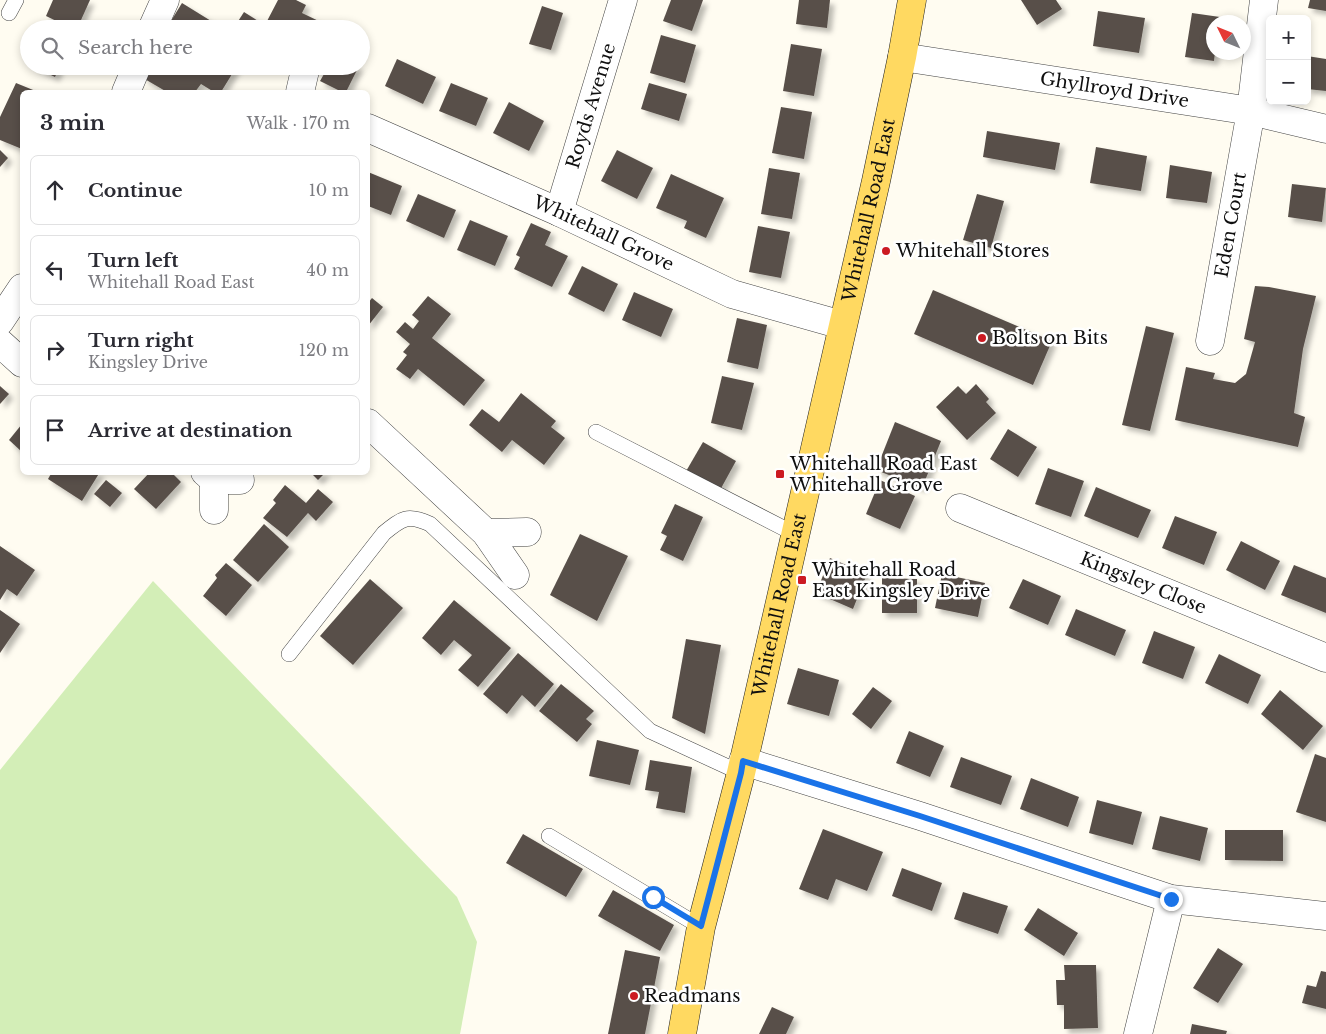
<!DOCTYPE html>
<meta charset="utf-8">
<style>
:root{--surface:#fff;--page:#f2f2f3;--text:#2b2b33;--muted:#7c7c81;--line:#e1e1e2}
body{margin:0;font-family:"Libre Baskerville",serif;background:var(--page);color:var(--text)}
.controls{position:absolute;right:15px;top:15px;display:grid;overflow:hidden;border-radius:8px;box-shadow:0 2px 8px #0003}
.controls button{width:45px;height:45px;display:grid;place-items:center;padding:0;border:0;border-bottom:1px solid var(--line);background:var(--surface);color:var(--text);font:25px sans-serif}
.compass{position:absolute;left:1206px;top:15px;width:45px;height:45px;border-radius:50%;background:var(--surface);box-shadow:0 2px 8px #0003;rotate:313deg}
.stop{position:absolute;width:15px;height:15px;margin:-11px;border:4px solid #1a73e8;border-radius:50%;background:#fff}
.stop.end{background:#1a73e8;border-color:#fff;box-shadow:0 1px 5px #0008}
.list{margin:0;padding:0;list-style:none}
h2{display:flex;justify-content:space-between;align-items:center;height:65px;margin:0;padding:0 20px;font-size:21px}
h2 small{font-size:16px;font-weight:400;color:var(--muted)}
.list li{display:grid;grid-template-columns:32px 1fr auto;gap:15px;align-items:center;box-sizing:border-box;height:70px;margin:0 10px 10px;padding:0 10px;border:1px solid var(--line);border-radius:8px}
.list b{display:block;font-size:19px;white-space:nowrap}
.list p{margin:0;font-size:16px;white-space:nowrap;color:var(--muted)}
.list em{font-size:16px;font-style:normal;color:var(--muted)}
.icon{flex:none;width:28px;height:28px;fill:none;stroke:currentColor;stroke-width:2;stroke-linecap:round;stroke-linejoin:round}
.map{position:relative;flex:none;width:1326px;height:1034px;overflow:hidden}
.search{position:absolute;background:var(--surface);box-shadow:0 2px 8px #0003;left:20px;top:20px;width:350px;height:55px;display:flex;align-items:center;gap:12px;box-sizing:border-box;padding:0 18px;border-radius:28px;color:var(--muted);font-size:19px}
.panel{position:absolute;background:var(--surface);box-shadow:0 2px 8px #0003;left:20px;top:90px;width:350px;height:385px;border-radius:8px}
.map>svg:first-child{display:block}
.green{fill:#d3eeb7}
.building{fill:#59504a;filter:url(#shadow)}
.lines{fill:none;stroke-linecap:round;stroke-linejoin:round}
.service-casing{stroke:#424242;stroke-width:16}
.minor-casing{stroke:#424242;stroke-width:29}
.primary-casing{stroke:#202020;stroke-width:29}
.service{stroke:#fff;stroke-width:15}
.minor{stroke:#fff;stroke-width:28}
.primary{stroke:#ffd961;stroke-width:28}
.route{stroke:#1a73e8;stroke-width:6}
.poi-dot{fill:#cc1a22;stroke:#fff;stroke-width:2}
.labels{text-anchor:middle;stroke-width:5;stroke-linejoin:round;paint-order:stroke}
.street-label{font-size:18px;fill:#0f0f0f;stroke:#fff}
.poi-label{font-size:18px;fill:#0f0f0f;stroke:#fff;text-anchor:start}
</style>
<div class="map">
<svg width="1326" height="1034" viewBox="0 0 1326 1034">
<defs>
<filter id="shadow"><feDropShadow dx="4.5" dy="4.5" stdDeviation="2.5" flood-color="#0004"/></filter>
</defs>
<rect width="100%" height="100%" fill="#fffcf1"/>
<path class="green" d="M153,581L457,897L477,942L460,1034H0V770Z"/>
<g class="building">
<path d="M53,0H90L77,29H73L46,16Z"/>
<path d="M278,0H296L306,5L302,13L327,25L325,29H278L266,23Z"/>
<path d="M671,0H703L692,31L663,21Z"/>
<path d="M799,0H830L827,28L796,24Z"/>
<path d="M1021,0H1056L1062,9L1037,25Z"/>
<path d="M1310,0H1326V11L1308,8Z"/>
<path d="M182,3L224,29H166Z"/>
<path d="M542,6L563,13L551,50L529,44Z"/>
<path d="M1098,11L1145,18L1139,53L1093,46Z"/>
<path d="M244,12L266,26L264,29H233Z"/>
<path d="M1192,13L1220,17V22H1214V52H1215L1214,61L1185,57Z"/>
<path d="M661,35L696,45L685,83L650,73Z"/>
<path d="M791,44L822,49L814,96L783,91Z"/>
<path d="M1307,56L1326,59V91L1307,89Z"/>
<path d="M397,59L436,77L423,104L385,86Z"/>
<path d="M32,66H60L55,77Z"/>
<path d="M150,66H182L195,74L200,66H237L221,92H214L201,84L195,92H167L143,78Z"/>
<path d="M309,66H359L346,92H342L320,81L324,74Z"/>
<path d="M16,83L38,92H22V149L0,140V117Z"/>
<path d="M451,83L488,98L476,126L439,111Z"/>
<path d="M649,83L687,94L679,121L641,109Z"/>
<path d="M509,102L544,121L529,151L493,133Z"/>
<path d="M781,107L812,112L804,159L772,153Z"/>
<path d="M987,131L1060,143L1055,170L983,157Z"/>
<path d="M1096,147L1147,156L1141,191L1090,183Z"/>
<path d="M0,150L8,158L0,167Z"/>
<path d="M617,150L653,168L637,199L601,181Z"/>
<path d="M1170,165L1212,172L1207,203L1166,198Z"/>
<path d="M769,168L800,173L792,219L761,214Z"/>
<path d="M368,172L402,186L391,215L368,206Z"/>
<path d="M671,174L724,198L706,238L684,228L687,221L656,208Z"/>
<path d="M1292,184L1326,188L1322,222L1288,217Z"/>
<path d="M418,194L456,210L444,238L406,221Z"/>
<path d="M977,194L1004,201L991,248L963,240Z"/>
<path d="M470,220L508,236L495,266L457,250Z"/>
<path d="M531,223L551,232L545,245L568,256L552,287L514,269L520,257L516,255Z"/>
<path d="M758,226L790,232L781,278L749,272Z"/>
<path d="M582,266L618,284L604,312L568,294Z"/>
<path d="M1255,286L1269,287L1316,296L1303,349L1294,413L1305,417L1298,447L1175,420L1186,367L1215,373L1213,379L1235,383L1246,374L1255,342L1244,339Z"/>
<path d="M933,290L1052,341L1033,385L914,334Z"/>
<path d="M634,292L673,309L661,337L622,320Z"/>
<path d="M428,296L451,314L432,338L485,380L464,406L418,369L410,379L396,369L407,355L403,352L410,344L396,332L405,322L413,329L419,321L412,315Z"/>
<path d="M372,298L383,307L368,326V303Z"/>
<path d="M737,318L767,325L758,369L727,362Z"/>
<path d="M1146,326L1174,333L1150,431L1122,425Z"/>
<path d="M722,376L754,383L742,430L711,423Z"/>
<path d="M976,384L989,399L986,402L996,413L967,440L936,407L958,386L966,394Z"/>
<path d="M0,386L9,394L0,404Z"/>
<path d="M521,393L556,421L551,427L565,438L544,465L512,440L502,452L469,425L482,409L499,422Z"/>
<path d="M895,422L941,441L922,488L876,470Z"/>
<path d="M22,424V452L9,440Z"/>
<path d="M1008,429L1037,447L1018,477L990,459Z"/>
<path d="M703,442L736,461L719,492L685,473Z"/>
<path d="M1048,468L1084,481L1071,517L1035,504Z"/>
<path d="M52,472H100L82,501L48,479Z"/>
<path d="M150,472H171L181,482L156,509L134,489Z"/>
<path d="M310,472H326L318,480Z"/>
<path d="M106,480L122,493L110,507L94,494Z"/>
<path d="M880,480L915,496L900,529L866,514Z"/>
<path d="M285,485L306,503L318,489L333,502L316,521L308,513L287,537L263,518L276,503L273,500Z"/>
<path d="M1096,487L1151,510L1138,538L1084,516Z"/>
<path d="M675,504L703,517L683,561L660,550L667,536L661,533Z"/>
<path d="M1175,516L1217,532L1204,565L1162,548Z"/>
<path d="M264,524L289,547L258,582L233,560Z"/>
<path d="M580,534L628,556L597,621L550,595Z"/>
<path d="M1241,541L1280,561L1265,590L1226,570Z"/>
<path d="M0,546L35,570L17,596L7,589L0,600Z"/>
<path d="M830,558L867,574L853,609L816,593Z"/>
<path d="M226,563L252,585L226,616L203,596L217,578L215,575Z"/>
<path d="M1294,565L1326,578V613L1281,595Z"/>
<path d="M942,574L985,583L978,617L935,608Z"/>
<path d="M882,578L917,579V613H882Z"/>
<path d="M370,579L403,608L353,665L320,636Z"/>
<path d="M1023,579L1061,596L1048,625L1009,608Z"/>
<path d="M454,600L511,648L478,687L458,670L472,655L454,640L441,655L422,638Z"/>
<path d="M1076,609L1126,630L1115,656L1065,635Z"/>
<path d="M0,610L20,624L0,653Z"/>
<path d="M1154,631L1195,647L1183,679L1142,663Z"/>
<path d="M686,639L721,645L705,734L672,718Z"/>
<path d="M518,653L554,684L535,707L522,695L507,714L483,694Z"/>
<path d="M1219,654L1261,675L1248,704L1205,683Z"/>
<path d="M798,668L839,680L829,716L787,704Z"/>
<path d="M561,684L594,711L586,719L592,724L577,742L539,711Z"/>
<path d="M873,687L892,701L871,729L852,714Z"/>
<path d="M1280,690L1323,726L1303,750L1261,714Z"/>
<path d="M909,731L944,746L930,777L896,763Z"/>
<path d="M597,740L639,750L630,785L589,776Z"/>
<path d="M1315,754L1326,758V822L1296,812Z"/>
<path d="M961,757L1012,776L1001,805L950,787Z"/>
<path d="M650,760L692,767L685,813L656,808L659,792L645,790Z"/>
<path d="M1031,778L1079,797L1068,827L1020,809Z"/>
<path d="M1097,800L1142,812L1133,845L1089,833Z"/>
<path d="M1160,816L1208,828L1200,861L1152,849Z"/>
<path d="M823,829L883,852L867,891L836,879L828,900L799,889Z"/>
<path d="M1225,830H1283V861L1225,860Z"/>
<path d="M523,834L583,869L566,897L506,863Z"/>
<path d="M902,868L942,883L932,911L892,896Z"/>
<path d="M613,890L674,925L660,951L598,916Z"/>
<path d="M963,892L1008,906L998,934L954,919Z"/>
<path d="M1038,908L1078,933L1064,956L1024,930Z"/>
<path d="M1218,948L1243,964L1218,1003L1193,988Z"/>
<path d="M625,950L660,957L645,1034H608Z"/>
<path d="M1064,965H1096L1098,1028L1064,1029V1005H1057L1056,980H1065Z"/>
<path d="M1321,971L1326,972V1009L1302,1003L1307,985L1316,987Z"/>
<path d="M772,1007L794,1017L786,1034H759Z"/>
<path d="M1192,1024L1227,1031L1226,1034H1190Z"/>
</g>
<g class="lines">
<defs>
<g id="service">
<path d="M9,13L16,0"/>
<path d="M596,432L795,534"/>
<path d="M289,654L384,533C402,518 408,514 430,524L650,731L741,773"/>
<path d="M549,836L701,927"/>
</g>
<g id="minor">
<path d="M152,29L165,0"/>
<path id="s1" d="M902,57L1251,111L1326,129"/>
<path d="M126,92L137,66"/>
<path d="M300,92L306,66"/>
<path id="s2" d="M368,128L559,212L732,294L842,325"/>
<path id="s3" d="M559,212L623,0"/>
<path d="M0,321L22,288"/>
<path id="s4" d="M1210,341L1251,111L1264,0"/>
<path d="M0,343L22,363"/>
<path d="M368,423L486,533L515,575"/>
<path d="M205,472L214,480H240"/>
<path d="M214,480V510"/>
<path id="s5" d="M960,508L1326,658"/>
<path d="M486,533L527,532"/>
<path d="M743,761L920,816L1171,899L1326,916"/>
<path d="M1138,1034L1171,899"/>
</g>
<g id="primary">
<path id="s6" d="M682,1034L701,927L741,773L876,181L902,57L912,0"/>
</g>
</defs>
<use href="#service" class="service-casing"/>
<use href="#minor" class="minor-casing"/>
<use href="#primary" class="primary-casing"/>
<use href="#service" class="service"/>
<use href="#minor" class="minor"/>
<use href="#primary" class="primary"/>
</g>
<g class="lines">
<path class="route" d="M653,897L701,926L741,773L743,761L920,816L1171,899"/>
</g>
<g class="poi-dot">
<circle cx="886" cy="251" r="5"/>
<circle cx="982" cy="338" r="5"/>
<rect x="775" y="469" width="10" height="10" rx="2.5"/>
<rect x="797" y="575" width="10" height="10" rx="2.5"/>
<circle cx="634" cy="996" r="5"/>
</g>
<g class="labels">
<g class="street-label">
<text dy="6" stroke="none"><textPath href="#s1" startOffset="215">Ghyllroyd Drive</textPath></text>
<text dy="6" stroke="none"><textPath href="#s3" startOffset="111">Royds Avenue</textPath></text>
<text dy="6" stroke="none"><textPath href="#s6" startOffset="845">Whitehall Road East</textPath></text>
<text dy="6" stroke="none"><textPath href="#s4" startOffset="118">Eden Court</textPath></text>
<text dy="6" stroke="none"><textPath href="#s2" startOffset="258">Whitehall Grove</textPath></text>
<text dy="6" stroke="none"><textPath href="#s5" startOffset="198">Kingsley Close</textPath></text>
<text dy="6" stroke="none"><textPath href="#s6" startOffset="440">Whitehall Road East</textPath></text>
</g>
<g class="poi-label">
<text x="896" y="257">Whitehall Stores</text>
<text x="992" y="344">Bolts on Bits</text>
<text x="790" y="470">Whitehall Road East<tspan x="790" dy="21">Whitehall Grove</tspan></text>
<text x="812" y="576">Whitehall Road<tspan x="812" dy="21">East Kingsley Drive</tspan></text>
<text x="644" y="1002">Readmans</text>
</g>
</g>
</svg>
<div class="controls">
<button>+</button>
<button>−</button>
</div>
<svg class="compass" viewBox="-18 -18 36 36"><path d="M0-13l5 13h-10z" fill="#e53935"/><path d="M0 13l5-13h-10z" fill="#7c7c81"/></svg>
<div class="stop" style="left:653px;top:897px"></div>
<div class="stop end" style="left:1171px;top:899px"></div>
<div class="search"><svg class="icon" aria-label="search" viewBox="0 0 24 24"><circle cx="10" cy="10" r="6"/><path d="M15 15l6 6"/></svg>Search here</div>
<section class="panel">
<h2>3 min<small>Walk · 170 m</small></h2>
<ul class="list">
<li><svg class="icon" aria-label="ahead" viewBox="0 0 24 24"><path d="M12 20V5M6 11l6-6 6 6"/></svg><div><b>Continue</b></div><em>10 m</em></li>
<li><svg class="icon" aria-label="left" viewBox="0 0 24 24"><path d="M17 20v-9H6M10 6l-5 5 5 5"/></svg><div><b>Turn left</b><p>Whitehall Road East</p></div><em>40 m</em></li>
<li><svg class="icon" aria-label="right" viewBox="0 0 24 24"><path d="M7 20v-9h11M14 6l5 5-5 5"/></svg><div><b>Turn right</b><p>Kingsley Drive</p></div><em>120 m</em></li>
<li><svg class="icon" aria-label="arrive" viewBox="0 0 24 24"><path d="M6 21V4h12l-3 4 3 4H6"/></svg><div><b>Arrive at destination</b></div></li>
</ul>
</section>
</div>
